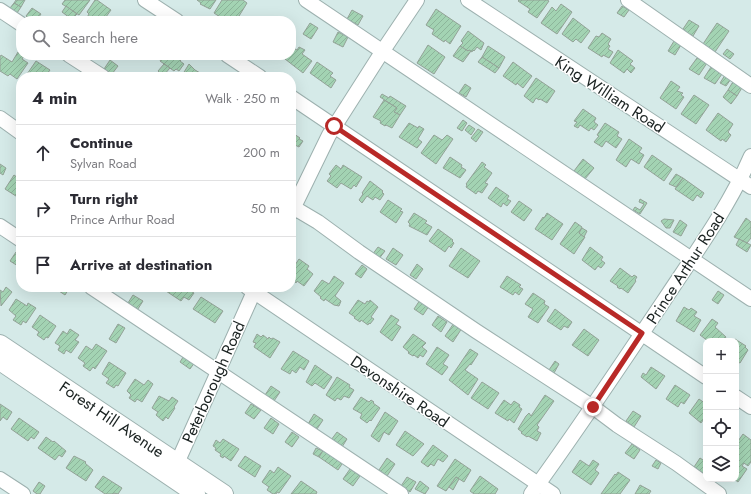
<!DOCTYPE html>
<meta charset="utf-8">
<style>
:root{--surface:#fff;--page:#f7f7f7;--text:#2b2b33;--muted:#7c7c81;--line:#e1e1e2}
body{margin:0;font-family:Jost,sans-serif;background:var(--page);color:var(--text)}
.controls{position:absolute;right:12px;bottom:12px;display:grid;overflow:hidden;border-radius:8px;box-shadow:0 4px 16px #0002}
.controls button{width:36px;height:36px;display:grid;place-items:center;padding:0;border:0;border-bottom:1px solid var(--line);background:var(--surface);color:var(--text);font:20px sans-serif}
.stop{position:absolute;width:12px;height:12px;margin:-9px;border:3px solid #b82927;border-radius:50%;background:#fff}
.stop.end{background:#b82927;border-color:#fff;box-shadow:0 1px 4px #0008}
.list{margin:0;padding:0;list-style:none}
h2{display:flex;justify-content:space-between;align-items:center;height:52px;margin:0;padding:0 16px;font-size:17px}
h2 small{font-size:13px;font-weight:400;color:var(--muted)}
.list li{display:grid;grid-template-columns:26px 1fr auto;gap:12px;align-items:center;box-sizing:border-box;height:56px;padding:0 16px;border-top:1px solid var(--line)}
.list b{display:block;font-size:15px;white-space:nowrap}
.list p{margin:0;font-size:13px;white-space:nowrap;color:var(--muted)}
.list em{font-size:13px;font-style:normal;color:var(--muted)}
.icon{flex:none;width:22px;height:22px;fill:none;stroke:currentColor;stroke-width:2;stroke-linecap:round;stroke-linejoin:round}
.map{position:relative;flex:none;width:751px;height:494px;overflow:hidden}
.search{position:absolute;background:var(--surface);box-shadow:0 4px 16px #0002;left:16px;top:16px;width:280px;height:44px;display:flex;align-items:center;gap:10px;box-sizing:border-box;padding:0 14px;border-radius:16px;color:var(--muted);font-size:15px}
.panel{position:absolute;background:var(--surface);box-shadow:0 4px 16px #0002;left:16px;top:72px;width:280px;height:220px;border-radius:16px}
.map>svg:first-child{display:block}
.building{fill:url(#building-hatch);stroke:#93a297}
.lines{fill:none;stroke-linecap:round;stroke-linejoin:round}
.minor-casing{stroke:#9db1af;stroke-width:16}
.major-casing{stroke:#9db1af;stroke-width:20}
.minor{stroke:#fff;stroke-width:14}
.major{stroke:#fff;stroke-width:18}
.route{stroke:#b82927;stroke-width:5}
.labels{text-anchor:middle;stroke-width:3;stroke-linejoin:round;paint-order:stroke}
.street-label{font-size:16px;fill:#1a2221;stroke:#fff}
</style>
<div class="map">
<svg width="751" height="494" viewBox="0 0 751 494">
<defs>
<pattern id="building-hatch" width="6" height="6" patternUnits="userSpaceOnUse"><rect width="6" height="6" fill="#a3d3b3"/><path d="M-1 1l2-2M0 6l6-6M5 7l2-2" fill="none" stroke="#8cb59a"/></pattern>
</defs>
<rect width="100%" height="100%" fill="#d5eae8"/>
<g class="building">
<path d="M16,0H25L21,7L14,3Z"/>
<path d="M65,0H90L79,15L62,4Z"/>
<path d="M95,0H97L111,10L103,21H98L94,18L92,21H88L86,19L89,14L87,12Z"/>
<path d="M197,0H216L210,9L200,4L201,3Z"/>
<path d="M222,0H243L247,3L236,21H228V19L224,17H220L214,13Z"/>
<path d="M519,0H547L549,1L537,18L528,12L530,9L518,1Z"/>
<path d="M14,3L21,7L17,13L10,8Z"/>
<path d="M561,4L572,12L557,34L541,23L552,7L556,11Z"/>
<path d="M66,6L77,14L74,17L70,18L62,12Z"/>
<path d="M622,6L629,10L624,17L617,13Z"/>
<path d="M32,8L41,14L36,21H33L26,16Z"/>
<path d="M436,9L461,26L450,44L445,40L444,42L432,34L434,30L426,25Z"/>
<path d="M352,10L363,16L358,25L347,19Z"/>
<path d="M573,18L590,31L581,43L576,39L573,42L562,34Z"/>
<path d="M689,20L699,26L693,36L690,34L688,37L683,33L685,30L683,29Z"/>
<path d="M310,23L318,28L311,39L303,34Z"/>
<path d="M717,23L729,31L715,52L703,44Z"/>
<path d="M468,31L484,43L481,50L477,47L474,51L473,50L472,52L469,50L468,51L460,46L463,43L461,41Z"/>
<path d="M338,32L348,37L343,47L333,42Z"/>
<path d="M602,33L611,39L608,44L610,46L608,49L613,52L609,58L603,55L602,57L588,48L596,36L599,37Z"/>
<path d="M674,41L681,45L675,55L668,51Z"/>
<path d="M428,45L445,57L434,74L417,63Z"/>
<path d="M460,46L468,51L469,50L471,51L463,62L453,56Z"/>
<path d="M488,46L505,57L499,68L482,57Z"/>
<path d="M299,47L305,50L302,54L312,61L303,73L285,59L288,55H291V51L293,48L297,50Z"/>
<path d="M727,49L734,54L730,59L723,54Z"/>
<path d="M618,50L633,61L630,64L635,68L631,73L627,69L624,73L610,63Z"/>
<path d="M18,52L24,56L22,59L28,63L17,79L10,74L8,76L0,71V57L1,55L12,62Z"/>
<path d="M164,55H176L182,59L180,61L184,64L179,71L176,69L174,71L160,61Z"/>
<path d="M482,57L499,68L495,73L478,62Z"/>
<path d="M697,58L707,63L699,75L689,69Z"/>
<path d="M110,60L118,66L112,74L104,69Z"/>
<path d="M36,61L50,70L45,77H25Z"/>
<path d="M317,62L333,73L330,76L336,80L331,88L310,73Z"/>
<path d="M513,62L532,76L523,88L517,83L516,85L503,76Z"/>
<path d="M164,64L170,68L163,76L158,71Z"/>
<path d="M189,64L195,70L207,77H181Z"/>
<path d="M711,67L722,74L715,84L704,78Z"/>
<path d="M81,71L89,76V77H76Z"/>
<path d="M725,75L731,79L726,86L720,83Z"/>
<path d="M536,78L555,91L547,103L540,99L539,100L536,98L533,103L524,96Z"/>
<path d="M734,80L743,86L737,96L728,90Z"/>
<path d="M671,81L680,87L677,91L683,93L681,95L684,97L676,109L660,98Z"/>
<path d="M465,84L471,88L466,97L459,93Z"/>
<path d="M728,90L737,96L731,104L723,97Z"/>
<path d="M382,94L389,98L390,96L406,106L400,115L394,112L397,108L380,97Z"/>
<path d="M694,95L709,105L696,124L681,114Z"/>
<path d="M384,100L397,108L394,112L400,115L392,128L386,125L385,126L380,123L381,121L373,117Z"/>
<path d="M583,109L596,118L594,122L598,125L594,130L591,128L589,131L580,125L578,128L574,126L577,122L574,121Z"/>
<path d="M718,113L733,124L728,132L731,135L726,142L722,139L721,141L706,130Z"/>
<path d="M463,120L467,123L462,131L457,128Z"/>
<path d="M409,123L418,128L419,126L424,129L418,139L422,142L417,148L399,137Z"/>
<path d="M605,123L619,132L617,136L622,139L616,148L606,141L602,147L594,142L599,136L597,135Z"/>
<path d="M469,125L475,129L471,135L465,130Z"/>
<path d="M478,129L483,132L476,142L471,138Z"/>
<path d="M291,132L300,138L299,139L303,141L299,147L295,145L291,152Z"/>
<path d="M434,135L442,140L447,135L453,139L436,164L421,153Z"/>
<path d="M629,139L642,148L639,152L644,155L639,164L631,159L626,167L616,160Z"/>
<path d="M652,155L672,169L664,181L644,167Z"/>
<path d="M450,157L462,165L461,167L466,170L460,178L443,168Z"/>
<path d="M583,159L594,168L585,179L574,171Z"/>
<path d="M482,162L486,165L484,167L492,173L485,183L488,184L482,193L478,191L476,194L466,187L467,185L466,184Z"/>
<path d="M0,164L6,168L3,175L0,173Z"/>
<path d="M336,165L341,169L343,165L362,177L356,187L354,185L351,189L341,183L337,188L327,181L331,176L329,174Z"/>
<path d="M676,174L683,178L676,187L669,184Z"/>
<path d="M14,175L21,180V195L19,198L5,189Z"/>
<path d="M683,178L704,193L701,198L697,195L693,201L675,189Z"/>
<path d="M370,181L383,191L382,192L384,194L380,200L375,197L373,200L367,196L362,203L359,200L363,194L362,193Z"/>
<path d="M496,187L509,196L507,199L511,201L507,206L503,203L501,207L488,198Z"/>
<path d="M640,199L647,203L640,214L633,210L635,207L640,210L644,204L639,202Z"/>
<path d="M388,200L402,209L400,211L403,212L396,223L380,212Z"/>
<path d="M519,201L532,210L524,221L511,212Z"/>
<path d="M414,213L427,221L425,223L432,227L427,235L409,226L410,224L408,222Z"/>
<path d="M547,213L563,224L552,240L535,229L543,217L544,218Z"/>
<path d="M746,218L751,222V238L747,243L734,237Z"/>
<path d="M664,219L674,220L670,228H666L661,221Z"/>
<path d="M680,220L687,225L681,236L673,232Z"/>
<path d="M575,222L582,227L579,233L585,237L574,254L560,244Z"/>
<path d="M582,228L587,231L584,237L579,233Z"/>
<path d="M438,229L453,240L452,241L454,243L451,248L449,246L445,252L429,241Z"/>
<path d="M739,239L751,245L747,252L736,245Z"/>
<path d="M378,247L385,251L378,260L372,255Z"/>
<path d="M590,247L603,257L601,260L605,263L601,268L598,266L595,270L582,260Z"/>
<path d="M393,248L403,255L396,265L386,259Z"/>
<path d="M461,248L480,261L468,278L449,266Z"/>
<path d="M16,252L21,255V261L18,266L10,261Z"/>
<path d="M299,259L309,266L307,269L313,274L304,286L297,281L296,283L291,277V267L293,268Z"/>
<path d="M417,264L423,269L416,279L410,275Z"/>
<path d="M362,265L367,269L361,278L355,274Z"/>
<path d="M620,268L632,277L634,275L637,277L635,280L636,281L628,293L621,288L620,289L617,287L618,286L610,281Z"/>
<path d="M334,276L344,283L335,296L341,301L339,306L334,305L325,299L324,301L320,298L321,297L314,291L322,280L329,284Z"/>
<path d="M507,276L521,285L519,287L523,289L519,295L515,292L513,295L500,287Z"/>
<path d="M6,287L12,292L1,306L0,290L3,292Z"/>
<path d="M57,287H70L65,295L56,289Z"/>
<path d="M169,287H189L190,288L189,290L194,293L189,300L184,297L181,301L166,291Z"/>
<path d="M718,291L724,295L718,304L712,300Z"/>
<path d="M533,293L545,301L544,304L549,307L538,323L528,317L533,309L525,304Z"/>
<path d="M133,295L143,301L136,312L126,306Z"/>
<path d="M201,297L223,311L215,323L193,309Z"/>
<path d="M16,299L27,306L28,303L36,308L26,323L23,321L21,325L13,320L16,316L9,310Z"/>
<path d="M358,300L365,304L367,301L369,302L370,300L378,307L371,317L374,319L370,324L369,323L368,325L361,320L360,322L354,318L355,317L349,313Z"/>
<path d="M420,300L429,306L423,315L414,309Z"/>
<path d="M684,307L689,310L691,308L697,312L694,316L701,320L694,332L676,321Z"/>
<path d="M555,309L572,322L568,328L564,326L561,330L547,321Z"/>
<path d="M40,315L56,326L48,338L46,337L44,340L37,335L39,332L32,327Z"/>
<path d="M391,315L399,320L396,324L401,327L392,341L380,332Z"/>
<path d="M438,316L447,322L441,332L432,325Z"/>
<path d="M712,319L718,323L715,327L726,337L723,341H708L700,335Z"/>
<path d="M454,323L462,328L453,342L445,336Z"/>
<path d="M118,324L125,328L116,343L109,339Z"/>
<path d="M70,329L79,335L75,340L79,342L71,353L66,350L64,354L58,350L60,346L55,343L63,331L67,334Z"/>
<path d="M584,329L599,340L588,356L572,345Z"/>
<path d="M257,334L261,337L263,335L268,339L269,337L271,339L273,338L280,342L270,358L254,347L256,343L253,342Z"/>
<path d="M413,334L426,343L422,347L427,351L423,357L420,355L418,358L414,355L413,356L408,353L409,352L403,347Z"/>
<path d="M735,339L746,346L745,347L748,350L740,363L736,361V341H733Z"/>
<path d="M96,344L107,351L95,369L93,367L90,371L83,366L85,363L78,358L86,346L92,350Z"/>
<path d="M437,347L449,355L443,364L448,367L442,375L426,364Z"/>
<path d="M470,349L478,354L471,365L470,364L465,370L478,379L468,395L449,380Z"/>
<path d="M293,351L309,361L304,370L300,367L296,373L292,370L290,374L281,369Z"/>
<path d="M185,354L195,362L190,369L180,362Z"/>
<path d="M555,361L559,364L554,373L549,370Z"/>
<path d="M109,362L126,373L118,386L116,385L114,388L106,383L109,379L102,374Z"/>
<path d="M315,365L332,377L324,389L315,383L312,386L306,382Z"/>
<path d="M651,367L665,376L656,389L641,377L643,373L646,375Z"/>
<path d="M337,377L350,385L349,387L354,390L349,398L344,396L341,400L337,398L335,401L326,395Z"/>
<path d="M135,379L144,385L148,380L153,384L142,402L137,399L135,402L129,398L131,395L127,391Z"/>
<path d="M482,382L499,393L488,409L471,398Z"/>
<path d="M675,385L690,395L684,404L681,402L678,407L666,399Z"/>
<path d="M271,386L280,392L274,401L265,395Z"/>
<path d="M545,395L554,401L537,425L539,427L537,431L541,433L537,441L528,436L527,437L521,433L522,432L518,429L526,416L529,413L531,416Z"/>
<path d="M159,396L169,401L172,397L178,401L174,407L175,408L168,419L166,417L163,421L156,415L158,412L152,408Z"/>
<path d="M361,397L369,402L371,400L374,402L373,403L380,408L371,421L370,420L367,423L360,418L362,414L353,409Z"/>
<path d="M699,399L706,404V416L701,423L689,413Z"/>
<path d="M504,400L511,405L514,401L520,405L519,407L522,409L514,423L509,419L508,421L495,413Z"/>
<path d="M0,404L12,412L7,420L3,417L0,421Z"/>
<path d="M251,404L261,410L254,419L245,413Z"/>
<path d="M633,411L641,416L634,427L626,421Z"/>
<path d="M385,412L398,421L389,435L384,432L379,442L371,436Z"/>
<path d="M314,414L323,420L317,429L308,424Z"/>
<path d="M19,418L39,432L34,439L31,437L28,441L11,429Z"/>
<path d="M271,418L279,424L273,434L264,428Z"/>
<path d="M405,431L424,444L413,456L396,445Z"/>
<path d="M292,432L299,437L292,447L285,442Z"/>
<path d="M337,432L347,439L342,447L331,440Z"/>
<path d="M743,434L751,440V462L748,466L744,463L742,466L747,469L738,482L734,479H736V451L738,448L736,447V444Z"/>
<path d="M46,437L53,442L54,441L66,451L62,457L59,455L55,460L38,448Z"/>
<path d="M223,439L239,449L231,461L224,456L223,458L220,456L221,454L215,450L216,448L213,446L216,440L220,443Z"/>
<path d="M632,444L640,450L634,459L625,453Z"/>
<path d="M433,445L448,456L443,462L438,459L434,466L431,464L428,467L421,462Z"/>
<path d="M316,448L323,451L319,457L313,454Z"/>
<path d="M324,449L344,461L338,470L319,457Z"/>
<path d="M74,456L86,462L85,463L93,470L86,481L66,468Z"/>
<path d="M245,456L261,466L255,477L238,466Z"/>
<path d="M387,458L395,464L387,476L379,470Z"/>
<path d="M700,458L706,462V469L703,473L694,467Z"/>
<path d="M455,459L471,470L464,482L456,477L446,491L437,486Z"/>
<path d="M580,460L589,466L593,460L599,464L595,470L599,473L591,485L572,472Z"/>
<path d="M656,460L661,463L658,469L652,466Z"/>
<path d="M278,467L291,476L279,493L277,492L276,494H273L267,490L269,487L262,482L270,470L274,473Z"/>
<path d="M350,469L360,476L353,486L343,479Z"/>
<path d="M618,472L630,480L620,494H601L615,474L616,475Z"/>
<path d="M103,476L122,488L118,494L114,493V494H105L95,487Z"/>
<path d="M480,476L498,489L495,494H474L470,491Z"/>
<path d="M407,477L416,482L410,492L401,486Z"/>
<path d="M456,477L459,479L453,490L449,487Z"/>
<path d="M301,481L317,492L316,494H291Z"/>
<path d="M420,481L429,488L425,494L415,489Z"/>
<path d="M39,482L45,486L40,494H37L33,491Z"/>
<path d="M640,485L651,491L649,494H635Z"/>
</g>
<g class="lines">
<defs>
<g id="minor">
<path d="M145,0L177,21"/>
<path d="M306,0L751,299"/>
<path d="M468,0L751,187"/>
<path d="M628,0L751,86"/>
<path d="M0,10L21,24"/>
<path d="M69,55L103,77"/>
<path d="M227,55L260,77"/>
<path d="M291,97L706,377"/>
<path d="M0,118L21,133"/>
<path d="M291,206L318,222L359,252L476,331L593,407L617,425L676,463L719,494"/>
<path d="M291,213L329,135L382,52L417,0"/>
<path d="M0,226L21,240"/>
<path d="M91,287L401,494"/>
<path d="M247,287L553,494"/>
<path d="M736,397L751,407"/>
<path d="M174,470L256,287"/>
<path d="M0,479L23,494"/>
<path d="M531,494C577,431 620,366 663,302C694,255 729,207 751,156"/>
</g>
<g id="major">
<path d="M0,344L224,494"/>
<path d="M0,361L196,494"/>
</g>
</defs>
<use href="#minor" class="minor-casing"/>
<use href="#major" class="major-casing"/>
<use href="#minor" class="minor"/>
<use href="#major" class="major"/>
</g>
<g class="lines">
<path class="route" d="M334,126L642,333L593,407"/>
</g>
<g class="labels">
<g class="street-label">
<text transform="translate(610 94) rotate(33)" y="6">King William Road</text>
<text transform="translate(685 268) rotate(-57)" y="6">Prince Arthur Road</text>
<text transform="translate(213 382) rotate(-66)" y="6">Peterborough Road</text>
<text transform="translate(400 391) rotate(34)" y="6">Devonshire Road</text>
<text transform="translate(112 419) rotate(34)" y="6">Forest Hill Avenue</text>
</g>
</g>
</svg>
<div class="controls">
<button>+</button>
<button>−</button>
<button><svg class="icon" aria-label="locate" viewBox="0 0 24 24"><circle cx="12" cy="12" r="6"/><path d="M12 2v4M12 18v4M2 12h4M18 12h4"/></svg></button>
<button><svg class="icon" aria-label="layers" viewBox="0 0 24 24"><path d="M12 4l9 5-9 5-9-5zM3 14l9 5 9-5"/></svg></button>
</div>
<div class="stop" style="left:334px;top:126px"></div>
<div class="stop end" style="left:593px;top:407px"></div>
<div class="search"><svg class="icon" aria-label="search" viewBox="0 0 24 24"><circle cx="10" cy="10" r="6"/><path d="M15 15l6 6"/></svg>Search here</div>
<section class="panel">
<h2>4 min<small>Walk · 250 m</small></h2>
<ul class="list">
<li><svg class="icon" aria-label="ahead" viewBox="0 0 24 24"><path d="M12 20V5M6 11l6-6 6 6"/></svg><div><b>Continue</b><p>Sylvan Road</p></div><em>200 m</em></li>
<li><svg class="icon" aria-label="right" viewBox="0 0 24 24"><path d="M7 20v-9h11M14 6l5 5-5 5"/></svg><div><b>Turn right</b><p>Prince Arthur Road</p></div><em>50 m</em></li>
<li><svg class="icon" aria-label="arrive" viewBox="0 0 24 24"><path d="M6 21V4h12l-3 4 3 4H6"/></svg><div><b>Arrive at destination</b></div></li>
</ul>
</section>
</div>
